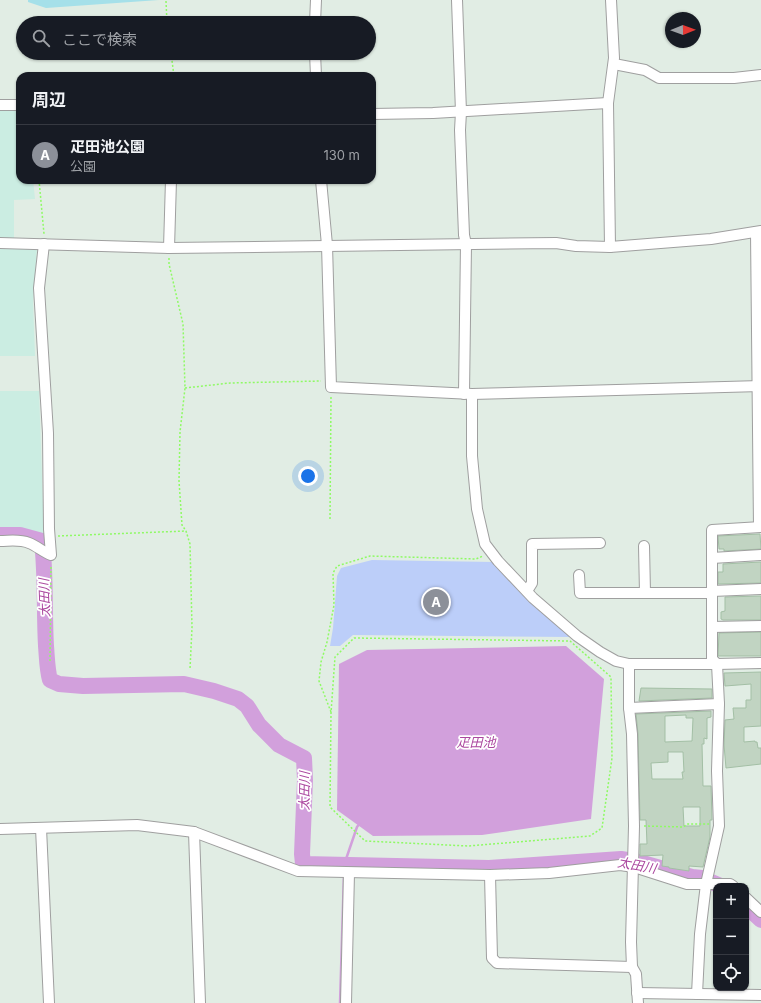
<!DOCTYPE html>
<html lang="ja">
<meta charset="utf-8">
<style>
:root{--surface:#171b24;--page:#20242c;--text:#f1f3f6;--muted:#9ea1a6;--line:#363941;--accent:#8c9099}
body{margin:0;font-family:Inter,"Noto Sans JP",sans-serif;background:var(--page);color:var(--text)}
.controls{position:absolute;right:12px;bottom:12px;display:grid;overflow:hidden;border-radius:8px;box-shadow:0 1px 3px #0004}
.controls button{width:36px;height:36px;display:grid;place-items:center;padding:0;border:0;border-bottom:1px solid var(--line);background:var(--surface);color:var(--text);font:20px sans-serif}
.compass{position:absolute;left:665px;top:12px;width:36px;height:36px;border-radius:50%;background:var(--surface);box-shadow:0 1px 3px #0004;rotate:89deg}
.you{position:absolute;left:308px;top:476px;width:14px;height:14px;margin:-10px;border:3px solid #fff;border-radius:50%;background:#1a73e8;box-shadow:0 0 0 6px #1a73e833}
.badge{display:grid;place-items:center;width:26px;height:26px;border-radius:50%;background:var(--accent);color:#fff;font-size:13px;font-weight:700}
.pin{position:absolute;translate:-50% -50%;border:2px solid #fff;box-shadow:0 1px 4px #0006}
.list{margin:0;padding:0;list-style:none}
h2{display:flex;justify-content:space-between;align-items:center;height:52px;margin:0;padding:0 16px;font-size:17px}
h2 small{font-size:13px;font-weight:400;color:var(--muted)}
.list li{display:grid;grid-template-columns:26px 1fr auto;gap:12px;align-items:center;box-sizing:border-box;height:60px;padding:0 16px;border-top:1px solid var(--line)}
.list b{display:block;font-size:15px;white-space:nowrap}
.list p{margin:0;font-size:13px;white-space:nowrap;color:var(--muted)}
.list em{font-size:13px;font-style:normal;color:var(--muted)}
.icon{flex:none;width:22px;height:22px;fill:none;stroke:currentColor;stroke-width:2;stroke-linecap:round;stroke-linejoin:round}
.map{position:relative;flex:none;width:761px;height:1003px;overflow:hidden}
.search{position:absolute;background:var(--surface);box-shadow:0 1px 3px #0004;left:16px;top:16px;width:360px;height:44px;display:flex;align-items:center;gap:10px;box-sizing:border-box;padding:0 14px;border-radius:22px;color:var(--muted);font-size:15px}
.panel{position:absolute;background:var(--surface);box-shadow:0 1px 3px #0004;left:16px;top:72px;width:360px;height:112px;border-radius:12px}
.map>svg:first-child{display:block}
.farmland{fill:#cbede2}
.grass{fill:#a5e0e9}
.park{fill:#bccef9}
.water{fill:#d2a0dc}
.lines{fill:none;stroke-linecap:round;stroke-linejoin:round}
.stream{stroke:#d2a0dc;stroke-width:2.5}
.river{stroke:#d2a0dc;stroke-width:16}
.building{fill:#c1d4c2;stroke:#a3bfa5;fill-rule:evenodd}
.minor-casing{stroke:#9f9f9f;stroke-width:12}
.path{stroke:#8ffa65;stroke-width:1.5;stroke-dasharray:2 2;stroke-linecap:butt}
.minor{stroke:#fff;stroke-width:10}
.labels{text-anchor:middle;stroke-width:3.5;stroke-linejoin:round;paint-order:stroke}
.water-label{font-size:13px;font-style:italic;fill:#ab489f;stroke:#fff}
</style>
<div class="map">
<svg width="761" height="1003" viewBox="0 0 761 1003">
<rect width="100%" height="100%" fill="#e1ede4"/>
<g class="farmland">
<path d="M20,109V180H33L35,199L14,200V239L0,240V111Z"/>
<path d="M0,247L37,248L33,303L35,356H0Z"/>
<path d="M0,391H39L44,534L19,529H0Z"/>
</g>
<path class="grass" d="M28,0H159L46,8L28,2Z"/>
<path class="park" d="M372,560L494,562L572,637L353,635L340,646H330L333,628L337,576L341,568Z"/>
<path class="water" d="M566,646L604,679L591,819L482,835L373,836L337,810L339,664L367,650Z"/>
<g class="lines">
<g class="stream">
<path d="M344,869V865L357,827L360,823"/>
<path d="M340,1003L344,874"/>
</g>
<g class="river">
<path d="M0,535H20L42,541C46,576 44,611 46,646C47,657 47,669 50,680L59,684L83,686L184,684L214,691L238,699L247,706L259,725L279,745L304,758L305,780L302,854L303,864L489,868L621,859L639,862L692,877L702,878L721,886"/>
<path d="M746,906L761,920"/>
</g>
</g>
<g class="building">
<path d="M760,534L761,549L724,551V549H719L718,536Z"/>
<path d="M761,562V583L718,584V572H723V564Z"/>
<path d="M761,596V620H723L721,619V612L725,611V597Z"/>
<path d="M761,632V656H718L719,633Z"/>
<path d="M761,672V726L744,727V742L755,741V742H757L758,748H761V764L726,768L724,745L725,720L734,719L733,708H746V700H751V684L725,686L724,673Z"/>
<path d="M641,688L712,689V698L639,701Z"/>
<path d="M711,711V717L707,718V739L704,738V744H702L703,786H711L712,820H710V837L703,867L689,866V871L669,868V867L662,866L663,855L640,856V844H647L646,820H640L638,734L636,714ZM686,715V718H693L692,741L665,742V716ZM668,752H683L684,772H682L683,779H652L651,763L668,762ZM683,807H700V826H684Z"/>
</g>
<g class="lines">
<defs>
<g id="minor">
<path d="M457,0L461,112L460,130L464,235L466,244L464,394"/>
<path d="M315,23L316,0"/>
<path d="M315,53L316,76"/>
<path d="M614,64L645,70L659,78H734L761,75"/>
<path d="M0,105H20"/>
<path d="M372,114L433,113L608,103"/>
<path d="M321,180L327,245L331,387L472,394L761,386"/>
<path d="M756,232L759,527"/>
<path d="M0,243L169,248L556,243L576,246L610,247L711,239L761,231"/>
<path d="M610,247L608,103L614,58L611,0"/>
<path d="M169,248L171,180"/>
<path d="M472,394V456L477,509L485,544L498,561L533,598L577,636L600,652L616,661L629,664H717L719,704L717,771L719,826L706,884L700,934L697,994"/>
<path d="M761,527L712,530V659L717,664L761,663"/>
<path d="M0,541C10,541 19,539 29,543C37,546 43,552 51,555L49,529L48,433L39,288L44,244"/>
<path d="M644,546L645,593"/>
<path d="M712,558L761,555"/>
<path d="M579,575L580,593H712"/>
<path d="M527,591L532,583V544L600,543"/>
<path d="M712,591L761,589"/>
<path d="M712,627L761,626"/>
<path d="M629,664V708L632,734L634,826L631,942L632,967L636,974L638,1003"/>
<path d="M629,708L719,704"/>
<path d="M41,828L49,1003"/>
<path d="M0,829L137,825L194,832L298,871L490,875L549,873L620,865L634,867L687,884H730L733,886"/>
<path d="M194,832L200,1003"/>
<path d="M490,875L492,958L497,963L632,967"/>
<path d="M746,898L761,912"/>
<path d="M637,993L761,995"/>
<path d="M346,1003L349,873"/>
</g>
</defs>
<use href="#minor" class="minor-casing"/>
<g class="path">
<path d="M167,23L166,1L167,0"/>
<path d="M171,53L174,76"/>
<path d="M39,180L44,234"/>
<path d="M169,258V264L183,324L185,388L180,432L179,481L182,525L186,531L190,544L192,628L190,669"/>
<path d="M185,388L230,383L321,381"/>
<path d="M330,519L331,397"/>
<path d="M58,536L186,531"/>
<path d="M354,638L570,641L611,677L612,758L602,828L590,836L468,846L365,841L330,807L331,713L335,657Z"/>
<path d="M50,661L51,565"/>
<path d="M331,712L319,681L321,662L327,642L334,605L333,573L337,566L370,556L476,559L483,556"/>
<path d="M644,826L683,827L688,824H709"/>
</g>
<use href="#minor" class="minor"/>
</g>
<g class="labels">
<g class="water-label">
<text transform="translate(44 598) rotate(-92)" y="5">太田川</text>
<text x="476" y="747">疋田池</text>
<text transform="translate(304 791) rotate(-89)" y="5">太田川</text>
<text transform="translate(637 865) rotate(10)" y="5">太田川</text>
</g>
</g>
</svg>
<div class="controls">
<button>+</button>
<button>−</button>
<button><svg class="icon" aria-label="locate" viewBox="0 0 24 24"><circle cx="12" cy="12" r="6"/><path d="M12 2v4M12 18v4M2 12h4M18 12h4"/></svg></button>
</div>
<svg class="compass" viewBox="-18 -18 36 36"><path d="M0-13l5 13h-10z" fill="#e53935"/><path d="M0 13l5-13h-10z" fill="#9ea1a6"/></svg>
<div class="you"></div>
<div class="pin badge" style="left:436px;top:602px">A</div>
<div class="search"><svg class="icon" aria-label="search" viewBox="0 0 24 24"><circle cx="10" cy="10" r="6"/><path d="M15 15l6 6"/></svg>ここで検索</div>
<section class="panel">
<h2>周辺<small></small></h2>
<ul class="list">
<li><span class="badge">A</span><div><b>疋田池公園</b><p>公園</p></div><em>130 m</em></li>
</ul>
</section>
</div>
